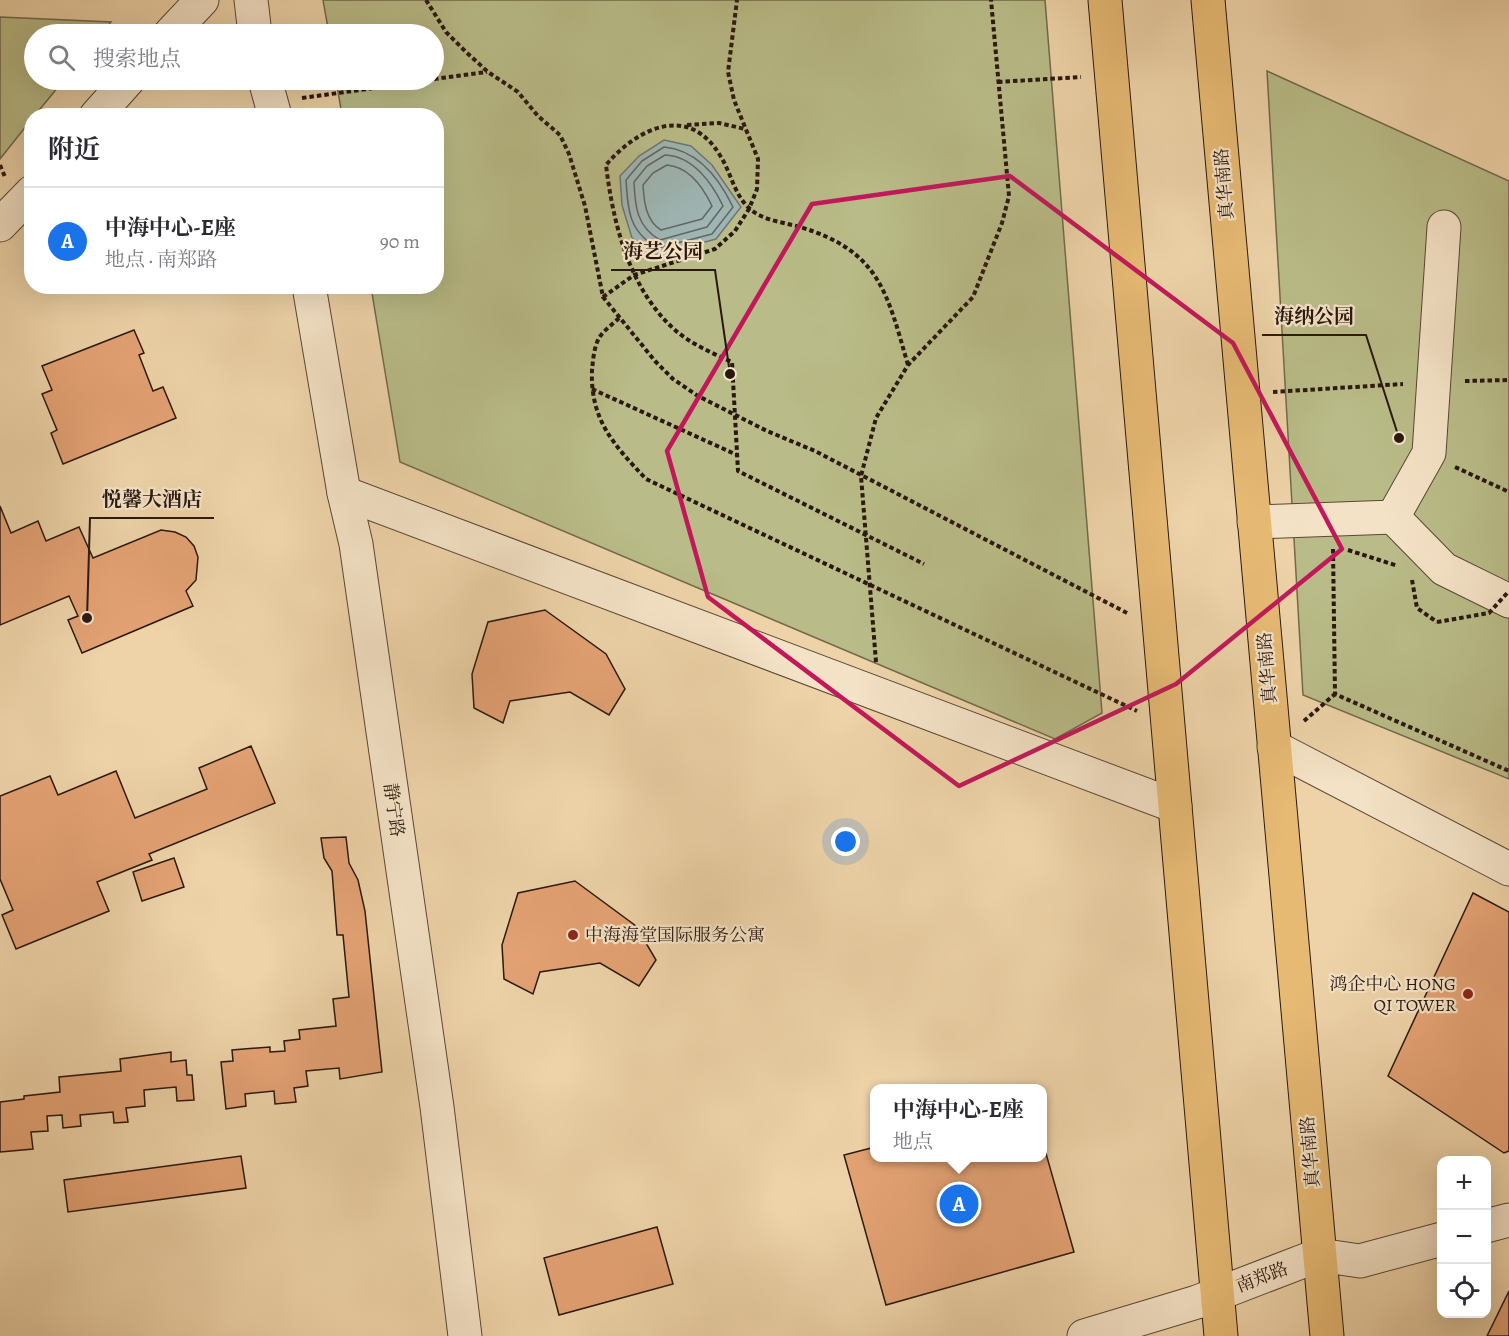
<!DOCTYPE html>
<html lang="zh">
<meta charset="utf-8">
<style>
:root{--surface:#fff;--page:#f7f7f7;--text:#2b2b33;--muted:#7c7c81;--line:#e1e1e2;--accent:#1a73e8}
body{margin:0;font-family:Alegreya,"Noto Serif SC",serif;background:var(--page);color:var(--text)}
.controls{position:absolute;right:18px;bottom:18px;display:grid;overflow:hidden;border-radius:12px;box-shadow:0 6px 24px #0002}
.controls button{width:54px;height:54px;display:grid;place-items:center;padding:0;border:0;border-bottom:2px solid var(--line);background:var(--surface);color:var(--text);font:30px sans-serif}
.you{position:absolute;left:846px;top:842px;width:21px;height:21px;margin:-15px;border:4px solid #fff;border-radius:50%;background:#1a73e8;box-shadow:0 0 0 9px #1a73e833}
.badge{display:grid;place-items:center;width:39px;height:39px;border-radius:50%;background:var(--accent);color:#fff;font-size:20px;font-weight:700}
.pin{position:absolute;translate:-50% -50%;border:3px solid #fff;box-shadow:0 2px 6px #0006}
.popup{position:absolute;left:870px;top:1084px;width:177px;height:78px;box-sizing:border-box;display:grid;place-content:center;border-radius:12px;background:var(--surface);filter:drop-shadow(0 2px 4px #0005);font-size:20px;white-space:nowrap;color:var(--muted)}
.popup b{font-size:22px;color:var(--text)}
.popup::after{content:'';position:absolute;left:50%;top:100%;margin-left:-12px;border:12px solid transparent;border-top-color:var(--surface)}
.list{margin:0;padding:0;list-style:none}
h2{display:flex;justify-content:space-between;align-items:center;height:78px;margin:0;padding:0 24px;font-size:26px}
h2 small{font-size:20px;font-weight:400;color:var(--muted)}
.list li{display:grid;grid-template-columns:39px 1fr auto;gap:18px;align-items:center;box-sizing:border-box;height:108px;padding:0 24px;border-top:2px solid var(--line)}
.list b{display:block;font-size:22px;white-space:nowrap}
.list p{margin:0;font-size:20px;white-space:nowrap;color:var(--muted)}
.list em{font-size:20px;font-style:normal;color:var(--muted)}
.icon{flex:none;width:33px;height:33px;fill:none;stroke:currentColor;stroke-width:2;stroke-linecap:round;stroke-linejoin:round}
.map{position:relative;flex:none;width:1509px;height:1336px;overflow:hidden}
.search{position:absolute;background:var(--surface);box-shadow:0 6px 24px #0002;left:24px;top:24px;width:420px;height:66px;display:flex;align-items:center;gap:15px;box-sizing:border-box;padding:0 21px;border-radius:33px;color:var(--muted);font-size:22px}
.panel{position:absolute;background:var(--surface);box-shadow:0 6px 24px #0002;left:24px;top:108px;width:420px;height:186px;border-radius:24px}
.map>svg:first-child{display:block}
.green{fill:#b9bc88;stroke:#726a4c;stroke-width:1.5}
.water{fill:#9eb5b3;stroke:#707672;stroke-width:1.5}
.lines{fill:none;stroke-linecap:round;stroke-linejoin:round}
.shore{stroke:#646662;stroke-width:1.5}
.building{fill:#e4a274;stroke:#2a1810;stroke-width:1.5}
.minor-casing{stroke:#5b4736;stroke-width:35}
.major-casing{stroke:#2a1810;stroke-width:35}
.path{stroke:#2a1810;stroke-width:4;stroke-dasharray:4.5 3;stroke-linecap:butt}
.minor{stroke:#f4e2c6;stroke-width:33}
.major{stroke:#e7ba74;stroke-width:33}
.path-bridge{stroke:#2a1810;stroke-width:4;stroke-dasharray:4.5 3;stroke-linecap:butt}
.marked{fill:none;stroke:#c2185b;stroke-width:4.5;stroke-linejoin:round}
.poi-dot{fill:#8f2418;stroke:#f4e2c6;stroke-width:2}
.labels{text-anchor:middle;stroke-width:4.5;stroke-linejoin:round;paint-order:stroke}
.street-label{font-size:18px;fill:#2a1810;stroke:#f4e2c6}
.poi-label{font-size:18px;fill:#2a1810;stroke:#f4e2c6;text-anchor:start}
.leader{fill:none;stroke:#2a1810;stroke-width:2}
.callout-dot{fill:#2a1810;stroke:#f4e2c6;stroke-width:2}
.callout-label{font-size:20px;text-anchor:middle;font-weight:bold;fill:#2a1810;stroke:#f4e2c6;stroke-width:4.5;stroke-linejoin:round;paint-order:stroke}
</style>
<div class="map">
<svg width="1509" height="1336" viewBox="0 0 1509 1336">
<rect width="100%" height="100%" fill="#eed3a8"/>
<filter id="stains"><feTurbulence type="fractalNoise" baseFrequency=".00333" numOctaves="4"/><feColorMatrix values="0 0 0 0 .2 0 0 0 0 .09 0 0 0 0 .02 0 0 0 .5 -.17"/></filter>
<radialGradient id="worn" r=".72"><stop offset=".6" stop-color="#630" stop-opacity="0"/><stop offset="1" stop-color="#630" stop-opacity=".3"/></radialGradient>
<g class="green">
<path d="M323,0H1045L1102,713L1055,739L400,462L371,287L436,286V116L342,115L336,80H434V34H329Z"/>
<path d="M0,17L111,22L101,34H34V80H64L35,115L32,116L31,120L0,159Z"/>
<path d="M1267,71L1509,181V779L1303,695Z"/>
</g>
<path class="water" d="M664,140L691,146L712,165L741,207L716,239L657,255L632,238L622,205L620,176L639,156Z"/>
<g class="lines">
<g class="shore">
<path d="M664,147C697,150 719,178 733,207L712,234L658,248C629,232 628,211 626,180L642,161Z"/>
<path d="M665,155C693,156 712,183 723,206L707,227L660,240C637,227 635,207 634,182L647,166Z"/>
<path d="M667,165C689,167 703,187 712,206L702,219L661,230C646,221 644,202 643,185L653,173Z"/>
</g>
</g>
<g class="building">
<path d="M134,330L144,353L139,355L153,391L163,387L176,418L63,464L51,433L57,430L42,394L52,390L42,366Z"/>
<path d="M0,506L11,533L38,521L46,541L79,527L93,558L161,530L175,532L186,537L194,546L198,557L196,580L186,591L193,606L82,653L68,620L78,616L69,596L0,625Z"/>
<path d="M545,610L606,654L625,689L609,715L570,692L510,701L503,723L474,708L472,674L488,622Z"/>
<path d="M251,746L275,803L149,854L152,860L97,882L109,911L16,949L2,915L13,910L0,879V796L50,776L58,795L116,771L135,818L207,789L199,768Z"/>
<path d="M346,837L349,863L358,880L365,911L382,1072L340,1079L339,1068L306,1071L308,1086L294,1088L296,1102L275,1104L274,1091L245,1094L246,1106L226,1109L221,1062L233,1061L232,1050L270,1047V1052L285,1051L284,1041L300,1039L299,1030L336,1026L333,999L349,997L343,935H337L332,871L324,858L321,838Z"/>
<path d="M174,858L184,887L142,901L133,872Z"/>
<path d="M575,881L636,926L656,960L639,986L600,963L540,972L533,994L504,979L502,945L518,893Z"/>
<path d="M1473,893L1509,912V1151L1504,1153L1388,1076Z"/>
<path d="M171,1052V1062L186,1060L187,1075H192L194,1100L177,1101L176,1087L144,1090L145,1106L126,1108L128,1122L114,1123L113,1112L80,1115L81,1126L63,1128L62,1115L47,1116L48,1131L31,1132L33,1149L0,1152V1102L24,1099V1096L60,1092L59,1077L121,1071L120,1059Z"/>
<path d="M1043,1143L1074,1252L886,1305L844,1155L875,1147V1158H1043Z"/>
<path d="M241,1156L246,1188L68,1212L64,1180Z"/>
<path d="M657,1227L673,1284L559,1315L544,1258Z"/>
<path d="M1509,1291V1336H1487Z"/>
</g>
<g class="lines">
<defs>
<g id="minor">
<path d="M251,0L255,34"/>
<path d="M170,34L202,0"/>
<path d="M265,80L275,116"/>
<path d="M96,116L128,80"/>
<path d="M0,225L32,192"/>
<path d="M309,286L344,493L356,544L437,1107L465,1336"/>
<path d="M344,493L1175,806"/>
<path d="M1393,517L1444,569L1509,601"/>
<path d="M1254,522L1393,517L1429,453L1444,227"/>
<path d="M1274,747L1509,869"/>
<path d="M1486,1226L1509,1220"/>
<path d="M1084,1336L1197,1302L1319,1255L1360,1261L1442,1239"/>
</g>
<g id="major">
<path d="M1105,0L1221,1336"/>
<path d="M1208,0L1327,1336"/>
</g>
</defs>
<use href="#minor" class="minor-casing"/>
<use href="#major" class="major-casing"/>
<g class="path">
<path d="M426,0L446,32L467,53L488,72L518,92L538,116L560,135L569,154L585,206L603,297L655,361L673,379L698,396L767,431L815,451L1127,613"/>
<path d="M434,79L487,72"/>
<path d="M998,82L1081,77"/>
<path d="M302,98L432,80"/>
<path d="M687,125L719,123L745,129"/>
<path d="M0,165L5,177"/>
<path d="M603,297L634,275L715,249L735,231L749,209L757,189L758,159L734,100L728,72L737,0"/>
<path d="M619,318C613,324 603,331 599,338C594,347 593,360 592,370C590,420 614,445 646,479L1137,711"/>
<path d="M908,365C887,293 880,251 800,227C783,222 763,221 749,208C734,194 731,173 721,157C690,103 638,127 606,165C613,223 629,289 675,330C691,344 712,353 732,362L738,471L924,564"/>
<path d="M1465,381L1509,380"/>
<path d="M592,389L737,455"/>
<path d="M1273,392L1403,384"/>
<path d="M1455,467L1509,492"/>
<path d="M1333,549L1335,694L1509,771"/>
<path d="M1348,550L1398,566"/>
<path d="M1412,580L1417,608L1437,622"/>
<path d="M876,662L861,476L876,418L908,365L973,297L1002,223L1009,196L991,0"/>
<path d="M1304,721L1335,694"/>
</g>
<use href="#minor" class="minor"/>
<use href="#major" class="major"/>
<path class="path-bridge" d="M1437,622L1489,613L1509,591"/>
</g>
<path class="marked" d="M1010,176L1233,343L1342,549L1176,684L959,786L708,597L667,451L812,204Z"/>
<g class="poi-dot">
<circle cx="573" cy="935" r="6"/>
<circle cx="1468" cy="994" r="6"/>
</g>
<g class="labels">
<g class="street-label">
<text transform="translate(1224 184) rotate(-95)" y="6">真华南路</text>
<text transform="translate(1267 668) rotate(-95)" y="6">真华南路</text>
<text transform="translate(394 810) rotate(82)" y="6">静宁路</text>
<text transform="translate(1310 1152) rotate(-95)" y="6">真华南路</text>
<text transform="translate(1262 1277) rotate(-21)" y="6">南郑路</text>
</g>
<g class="poi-label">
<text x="585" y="941">中海海堂国际服务公寓</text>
<text x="1456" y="990" text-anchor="end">鸿企中心 HONG<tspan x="1456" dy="21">QI TOWER</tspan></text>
</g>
</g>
<path class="leader" d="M730 374L715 270H611M1399 438L1366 335H1262M87 618L90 518H214"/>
<g class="callout-dot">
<circle cx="730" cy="374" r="6"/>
<circle cx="1399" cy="438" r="6"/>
<circle cx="87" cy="618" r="6"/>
</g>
<g class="callout-label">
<text x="663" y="258">海艺公园</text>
<text x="1314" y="323">海纳公园</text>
<text x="152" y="506">悦馨大酒店</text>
</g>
<rect width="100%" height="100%" filter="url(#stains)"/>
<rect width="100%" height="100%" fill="url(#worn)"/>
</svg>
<div class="controls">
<button>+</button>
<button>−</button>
<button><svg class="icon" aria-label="locate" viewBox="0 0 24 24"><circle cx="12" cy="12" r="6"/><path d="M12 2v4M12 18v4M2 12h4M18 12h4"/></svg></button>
</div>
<div class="you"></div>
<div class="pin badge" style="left:959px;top:1204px">A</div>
<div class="popup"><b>中海中心-E座</b>地点</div>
<div class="search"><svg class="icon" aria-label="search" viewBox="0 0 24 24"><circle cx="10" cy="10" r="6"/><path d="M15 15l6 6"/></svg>搜索地点</div>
<section class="panel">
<h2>附近<small></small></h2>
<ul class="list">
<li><span class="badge">A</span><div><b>中海中心-E座</b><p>地点 · 南郑路</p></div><em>90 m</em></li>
</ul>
</section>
</div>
